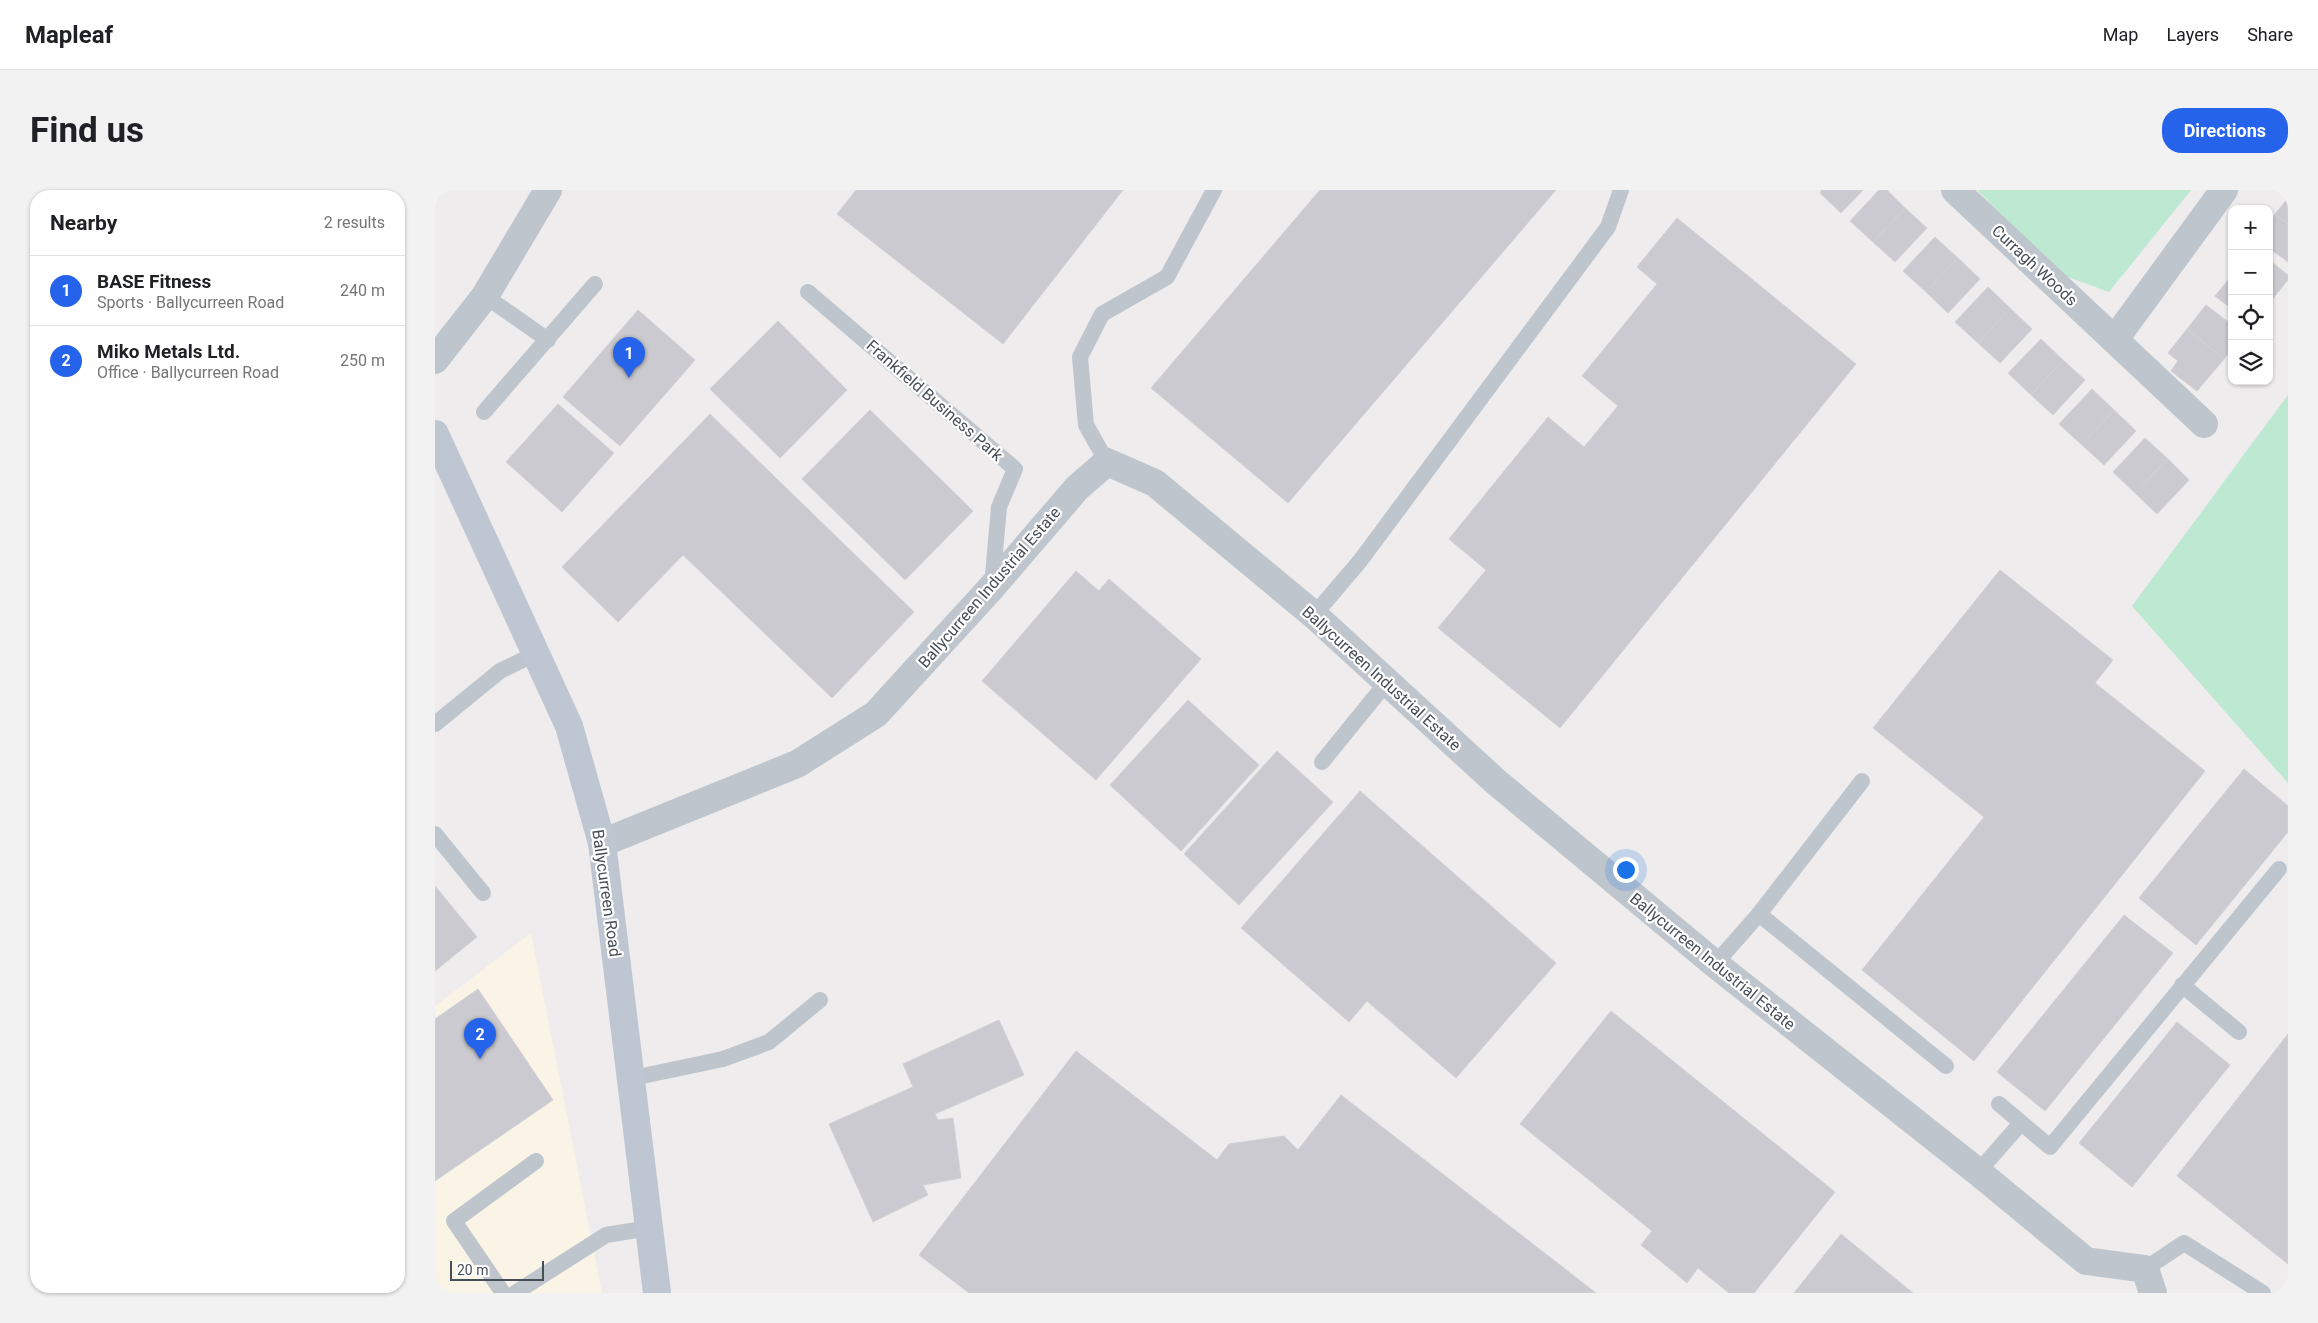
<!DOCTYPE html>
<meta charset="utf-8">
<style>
:root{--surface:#fff;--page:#f2f2f2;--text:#202124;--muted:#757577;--line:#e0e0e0;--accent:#2563eb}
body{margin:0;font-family:Roboto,sans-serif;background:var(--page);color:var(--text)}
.controls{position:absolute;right:15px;top:15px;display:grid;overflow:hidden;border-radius:10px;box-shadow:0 1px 4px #0004}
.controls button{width:45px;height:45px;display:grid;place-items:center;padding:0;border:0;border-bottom:1px solid var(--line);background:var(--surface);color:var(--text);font:25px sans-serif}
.scale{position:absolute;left:15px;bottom:12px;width:94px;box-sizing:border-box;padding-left:5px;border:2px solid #464e57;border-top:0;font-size:14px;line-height:18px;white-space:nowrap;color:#464e57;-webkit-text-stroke:4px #fff;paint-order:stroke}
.you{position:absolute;left:1190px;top:679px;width:18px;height:18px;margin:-12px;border:4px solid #fff;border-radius:50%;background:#1a73e8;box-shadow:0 0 0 8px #1a73e833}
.badge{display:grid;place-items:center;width:32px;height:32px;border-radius:50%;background:var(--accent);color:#fff;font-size:16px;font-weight:700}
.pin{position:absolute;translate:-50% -41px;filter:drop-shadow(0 1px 2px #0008)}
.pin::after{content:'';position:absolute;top:26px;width:18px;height:15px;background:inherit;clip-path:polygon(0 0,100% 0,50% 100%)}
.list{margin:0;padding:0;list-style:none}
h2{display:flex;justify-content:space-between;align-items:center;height:65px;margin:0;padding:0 20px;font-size:21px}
h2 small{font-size:16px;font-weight:400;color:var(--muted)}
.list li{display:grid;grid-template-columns:32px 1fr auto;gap:15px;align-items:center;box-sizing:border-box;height:70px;padding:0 20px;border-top:1px solid var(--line)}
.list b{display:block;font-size:19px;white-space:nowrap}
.list p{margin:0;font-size:16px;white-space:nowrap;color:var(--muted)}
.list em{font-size:16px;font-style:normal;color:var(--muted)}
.icon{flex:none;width:28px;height:28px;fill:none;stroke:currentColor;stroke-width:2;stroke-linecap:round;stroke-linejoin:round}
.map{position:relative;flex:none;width:1853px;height:1103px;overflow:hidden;border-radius:20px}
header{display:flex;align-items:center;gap:30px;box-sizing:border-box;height:70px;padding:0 25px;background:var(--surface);border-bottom:1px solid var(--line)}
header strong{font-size:24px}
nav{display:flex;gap:28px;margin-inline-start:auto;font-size:18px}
.intro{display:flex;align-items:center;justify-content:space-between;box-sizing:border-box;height:120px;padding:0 30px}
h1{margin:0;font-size:35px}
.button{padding:12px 22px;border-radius:20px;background:var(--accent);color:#fff;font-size:18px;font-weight:700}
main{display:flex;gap:30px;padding:0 30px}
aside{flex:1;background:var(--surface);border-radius:20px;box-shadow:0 1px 4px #0004}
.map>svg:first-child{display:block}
.commercial{fill:#f9f4e5}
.green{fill:#bde8d1}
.building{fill:#cacad0;stroke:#d0d2d7}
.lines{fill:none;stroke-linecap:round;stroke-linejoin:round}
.lane{stroke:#bec5cd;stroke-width:16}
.street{stroke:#bec5cd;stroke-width:28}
.secondary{stroke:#bec6d1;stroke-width:28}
.labels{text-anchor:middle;stroke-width:4.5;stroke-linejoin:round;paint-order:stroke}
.street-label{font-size:16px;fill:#464e57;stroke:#fff}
</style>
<header>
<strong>Mapleaf</strong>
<nav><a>Map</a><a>Layers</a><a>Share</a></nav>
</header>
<div class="intro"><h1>Find us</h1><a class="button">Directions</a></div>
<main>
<aside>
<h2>Nearby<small>2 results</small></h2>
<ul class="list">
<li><span class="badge">1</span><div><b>BASE Fitness</b><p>Sports · Ballycurreen Road</p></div><em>240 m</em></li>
<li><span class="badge">2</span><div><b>Miko Metals Ltd.</b><p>Office · Ballycurreen Road</p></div><em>250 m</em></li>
</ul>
</aside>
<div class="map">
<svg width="1853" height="1103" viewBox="0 0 1853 1103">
<rect width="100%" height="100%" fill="#eeecec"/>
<path class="commercial" d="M96,743L167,1103H0V816Z"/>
<g class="green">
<path d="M1542,0H1756L1674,102L1625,84Z"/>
<path d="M1853,205V593L1697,416Z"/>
</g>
<g class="building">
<path d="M421,0H688L568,154L402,24Z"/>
<path d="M885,0H1121L853,313L716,198Z"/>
<path d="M1387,0H1428L1406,23L1385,3Z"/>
<path d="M1444,0H1452L1470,18L1438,52L1415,31Z"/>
<path d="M1853,8V34L1840,24Z"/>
<path d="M1470,18L1492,38L1460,72L1438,52Z"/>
<path d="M1840,24L1853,34V72L1834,58V32Z"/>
<path d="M1242,28L1421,174L1125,538L1003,438L1051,380L1014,349L1113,227L1149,257L1183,216L1147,186L1222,94L1202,77Z"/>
<path d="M1500,47L1523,68L1491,102L1468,81Z"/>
<path d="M1523,68L1545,89L1513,123L1491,102Z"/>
<path d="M1834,70L1853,85V90L1836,111L1834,110Z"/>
<path d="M1797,85V119L1780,106Z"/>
<path d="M1553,97L1575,118L1543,153L1520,132Z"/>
<path d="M1771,115L1797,135V158L1789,169L1752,139Z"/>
<path d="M1575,118L1597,139L1565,173L1543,153Z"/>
<path d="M203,120L260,170L185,256L128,207Z"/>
<path d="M343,131L412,200L345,268L275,199Z"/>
<path d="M1752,139L1789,169L1762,201L1736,181L1743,171L1733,163Z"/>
<path d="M1606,149L1628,170L1596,205L1573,183Z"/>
<path d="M1628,170L1650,190L1618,225L1596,205Z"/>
<path d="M1657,199L1679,220L1647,255L1624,234Z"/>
<path d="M123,214L179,263L127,322L71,272Z"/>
<path d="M435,220L538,321L470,390L367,289Z"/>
<path d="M1679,220L1701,241L1669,275L1647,255Z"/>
<path d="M275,224L479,422L397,508L248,365L183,432L127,377Z"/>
<path d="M1710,248L1733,269L1700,303L1678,282Z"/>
<path d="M1733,269L1754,290L1722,324L1700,303Z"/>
<path d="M1565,380L1678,470L1660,493L1770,581L1539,871L1427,780L1549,627L1438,538Z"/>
<path d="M641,381L664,401L674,389L766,469L661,590L547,491Z"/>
<path d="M753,510L824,575L746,661L675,595Z"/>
<path d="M842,561L898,612L804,715L749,664Z"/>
<path d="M1809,579L1853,616V642L1761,755L1704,708Z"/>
<path d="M925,601L1121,773L1021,888L932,811L914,832L806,738Z"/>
<path d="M0,696L42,747L0,781Z"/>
<path d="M1689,725L1738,763L1610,921L1562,882Z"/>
<path d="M43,799L118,910L0,991V829Z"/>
<path d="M1176,821L1400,1002L1319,1103H1294L1263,1078L1252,1093L1206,1055L1217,1041L1085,934Z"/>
<path d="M564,830L589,885L500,924L503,930L518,928L526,988L488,995L493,1005L438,1032L394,934L478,897L468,874Z"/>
<path d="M1742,832L1795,875L1697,997L1644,953Z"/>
<path d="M1853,844V1074L1742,986Z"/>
<path d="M641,861L782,970L794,954L849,946L863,960L906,905L1161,1103H534L484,1065Z"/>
<path d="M1406,1044L1478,1103H1359Z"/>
</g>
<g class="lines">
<g class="lane">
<path d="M373,102L580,279L564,317L557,396"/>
<path d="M50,106L113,150"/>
<path d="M49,222L160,94"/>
<path d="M672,272L651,235L645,167L667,124L732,87L779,0"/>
<path d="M879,425L925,371L1173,37L1186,0"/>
<path d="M0,534L65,481L102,463"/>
<path d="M887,572L952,492"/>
<path d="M0,644L48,703"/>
<path d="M1324,724L1511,876"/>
<path d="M1280,774L1324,724L1427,591"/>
<path d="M1747,795L1804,842"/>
<path d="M198,888L288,869L334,852L385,810"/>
<path d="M1564,914L1615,957L1844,679"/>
<path d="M1543,982L1586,933"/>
<path d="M1710,1079L1749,1053L1828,1103"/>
<path d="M68,1103L19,1031L101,971"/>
<path d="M80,1103L171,1045L214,1038"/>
</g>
<g class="street">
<path d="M1520,0L1769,234"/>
<path d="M1680,149L1789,0"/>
<path d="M0,170L50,106L113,0"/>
<path d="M167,653L362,574L441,524L557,397L642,298L672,272L720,293L879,425L1060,591L1280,774L1543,982L1651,1071L1710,1079L1718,1103"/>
</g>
<path class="secondary" d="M0,244L134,536L167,653L222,1103"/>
</g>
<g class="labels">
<g class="street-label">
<text transform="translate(1600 75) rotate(43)" y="6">Curragh Woods</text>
<text transform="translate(500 210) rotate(41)" y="6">Frankfield Business Park</text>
<text transform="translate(554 397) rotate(-49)" y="6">Ballycurreen Industrial Estate</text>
<text transform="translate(947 488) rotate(42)" y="6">Ballycurreen Industrial Estate</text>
<text transform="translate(172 703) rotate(82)" y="6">Ballycurreen Road</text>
<text transform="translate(1278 771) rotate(39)" y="6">Ballycurreen Industrial Estate</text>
</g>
</g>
</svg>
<div class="controls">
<button>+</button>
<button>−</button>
<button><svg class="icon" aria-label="locate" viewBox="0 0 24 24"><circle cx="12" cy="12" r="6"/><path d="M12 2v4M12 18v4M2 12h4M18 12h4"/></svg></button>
<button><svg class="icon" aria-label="layers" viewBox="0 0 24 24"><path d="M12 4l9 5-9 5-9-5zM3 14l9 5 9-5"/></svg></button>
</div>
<div class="scale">20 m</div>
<div class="you"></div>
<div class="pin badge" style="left:194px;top:188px">1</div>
<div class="pin badge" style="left:45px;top:869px">2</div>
</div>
</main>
